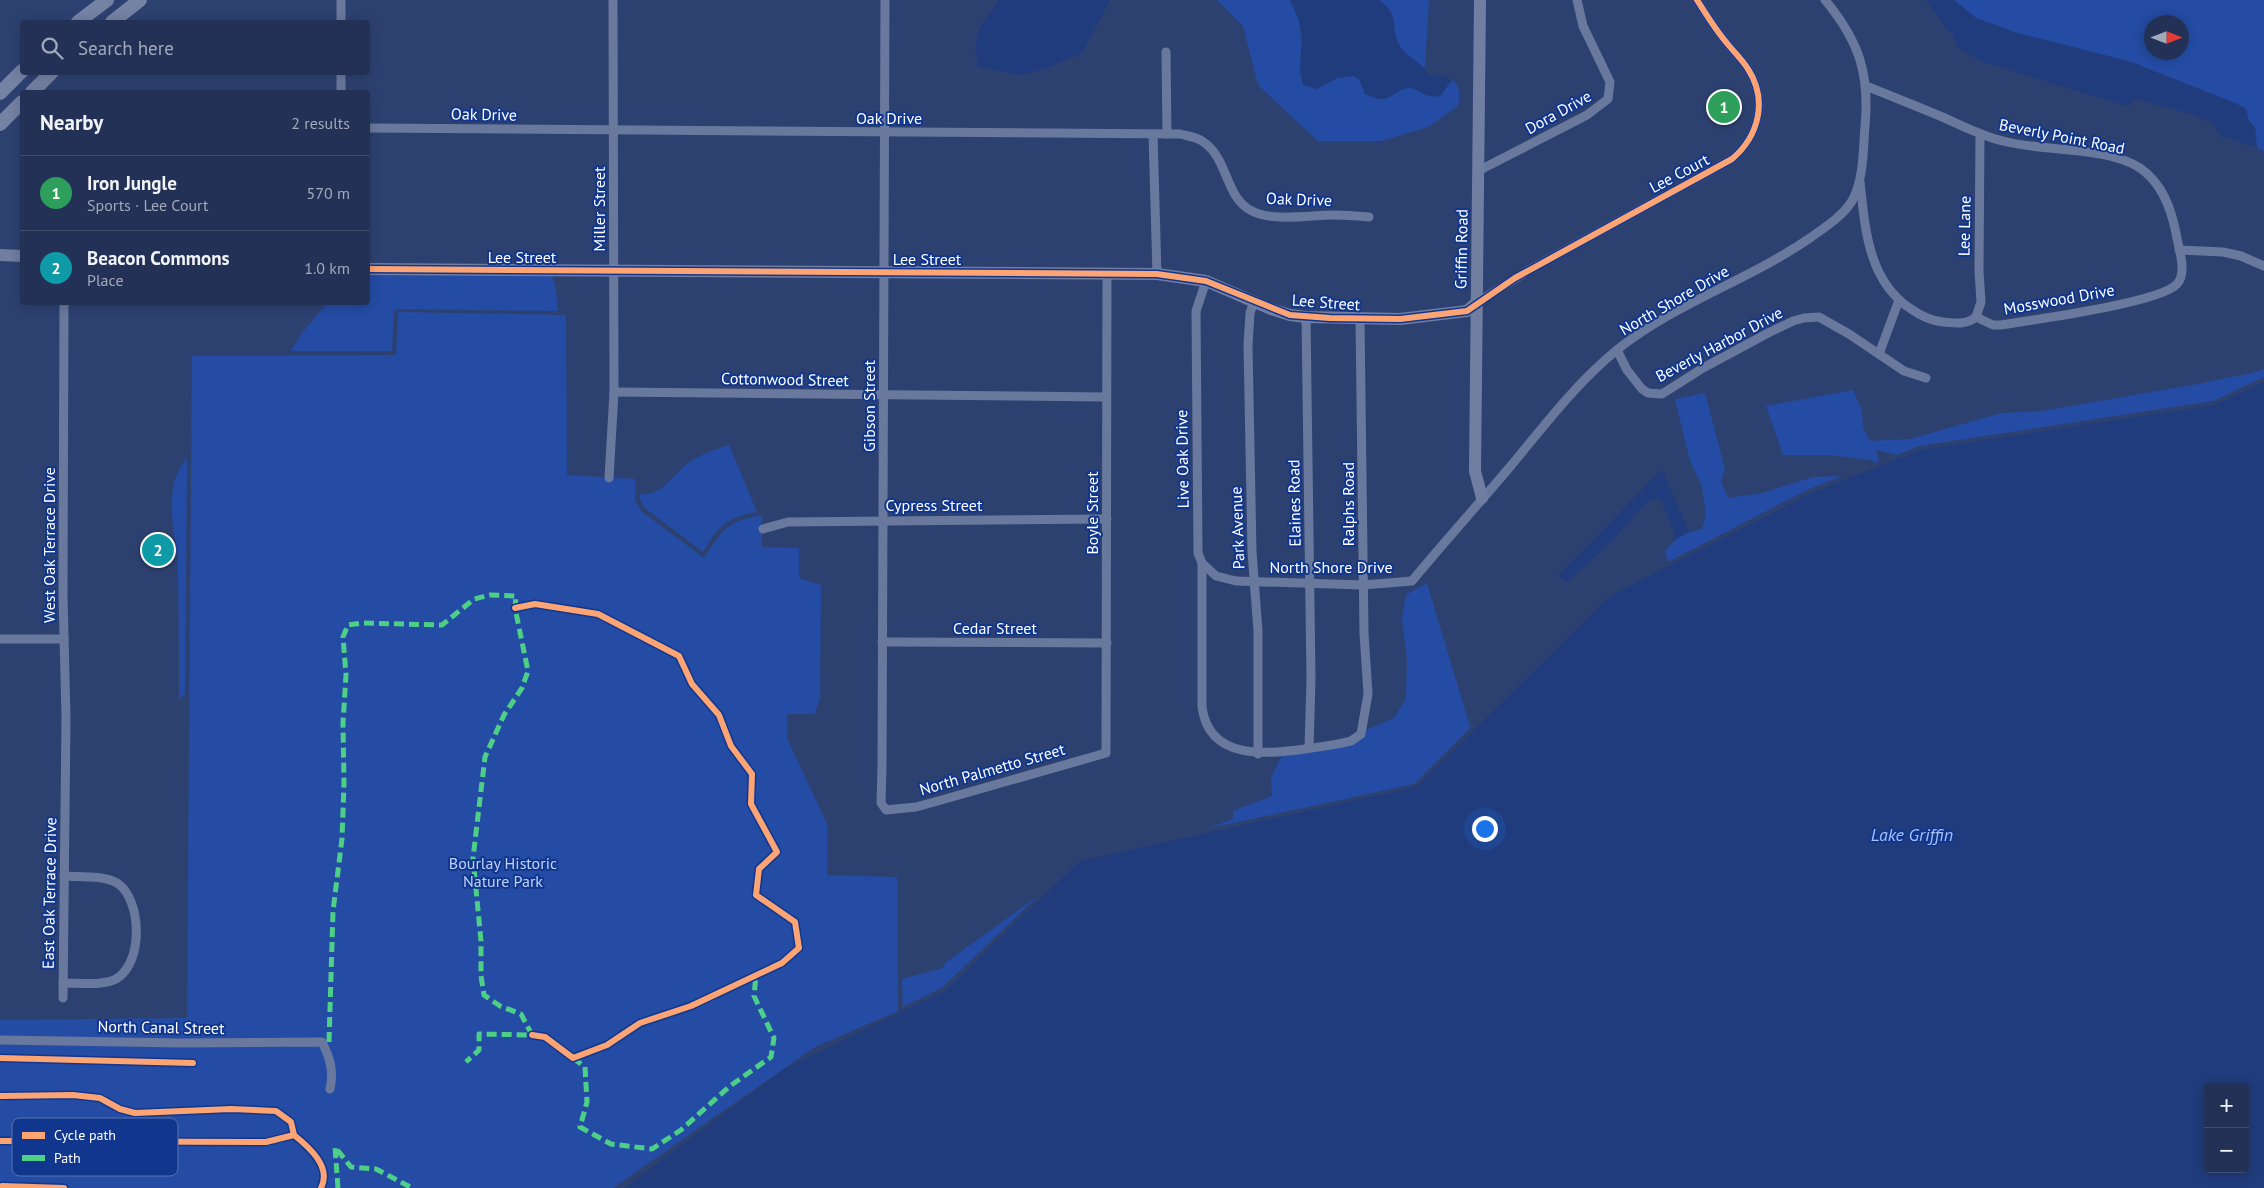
<!DOCTYPE html>
<meta charset="utf-8">
<style>
:root{--surface:#223155;--page:#2e3d5f;--text:#f1f3f6;--muted:#a2a9b9;--line:#3f4c6c;--accent:#b6bccd}
body{margin:0;font-family:"PT Sans",sans-serif;background:var(--page);color:var(--text)}
.controls{position:absolute;right:15px;bottom:15px;display:grid;overflow:hidden;border-radius:5px;box-shadow:0 2px 12px #0003}
.controls button{width:45px;height:45px;display:grid;place-items:center;padding:0;border:0;border-bottom:1px solid var(--line);background:var(--surface);color:var(--text);font:25px sans-serif}
.compass{position:absolute;left:2144px;top:15px;width:45px;height:45px;border-radius:50%;background:var(--surface);box-shadow:0 2px 12px #0003;rotate:90deg}
.you{position:absolute;left:1484px;top:828px;width:18px;height:18px;margin:-12px;border:4px solid #fff;border-radius:50%;background:#1a73e8;box-shadow:0 0 0 8px #1a73e833}
.badge{display:grid;place-items:center;width:32px;height:32px;border-radius:50%;background:var(--accent);color:#fff;font-size:16px;font-weight:700}
.pin{position:absolute;translate:-50% -50%;border:2px solid #fff;box-shadow:0 1px 5px #0006}
.list{margin:0;padding:0;list-style:none}
h2{display:flex;justify-content:space-between;align-items:center;height:65px;margin:0;padding:0 20px;font-size:21px}
h2 small{font-size:16px;font-weight:400;color:var(--muted)}
.list li{display:grid;grid-template-columns:32px 1fr auto;gap:15px;align-items:center;box-sizing:border-box;height:75px;padding:0 20px;border-top:1px solid var(--line)}
.list b{display:block;font-size:19px;white-space:nowrap}
.list p{margin:0;font-size:16px;white-space:nowrap;color:var(--muted)}
.list em{font-size:16px;font-style:normal;color:var(--muted)}
.icon{flex:none;width:28px;height:28px;fill:none;stroke:currentColor;stroke-width:2;stroke-linecap:round;stroke-linejoin:round}
.map{position:relative;flex:none;width:2264px;height:1188px;overflow:hidden}
.search{position:absolute;background:var(--surface);box-shadow:0 2px 12px #0003;left:20px;top:20px;width:350px;height:55px;display:flex;align-items:center;gap:12px;box-sizing:border-box;padding:0 18px;border-radius:5px;color:var(--muted);font-size:19px}
.panel{position:absolute;background:var(--surface);box-shadow:0 2px 12px #0003;left:20px;top:90px;width:350px;height:215px;border-radius:5px}
.map>svg:first-child{display:block}
.green{fill:#244ca4;fill-rule:evenodd}
.water{fill:#213c7c;fill-rule:evenodd}
.lines{fill:none;stroke-linecap:round;stroke-linejoin:round}
.street{stroke:#69799d;stroke-width:9}
.secondary{stroke:#707ea1;stroke-width:12}
.primary{stroke:#7482a3;stroke-width:14}
.quiet{stroke:#4dcf88;stroke-width:5;stroke-dasharray:10 5;stroke-linecap:butt}
.cycleway-casing{stroke:#11368d;stroke-width:9}
.cycleway{stroke:#fda474;stroke-width:6}
.labels{text-anchor:middle;stroke-width:4;stroke-linejoin:round;paint-order:stroke}
.street-label{font-size:16px;fill:#fff;stroke:#11368d}
.park-label{font-size:16px;fill:#c0d3fd;stroke:#11368d}
.water-label{font-size:18px;font-style:italic;fill:#a5c0f9;stroke:#11368d}
.key{fill:#11368d;stroke:#5872af;stroke-width:1}
.key-label{font-size:14px;fill:#fff}
</style>
<div class="map">
<svg width="2264" height="1188" viewBox="0 0 2264 1188">
<rect width="100%" height="100%" fill="#2d4171"/>
<g class="green">
<path d="M1217,0H1290L1299,20L1302,44L1300,58L1316,89L1337,78L1353,76L1359,79L1365,94C1369,95 1375,98 1380,99C1392,100 1398,87 1410,88C1423,90 1424,98 1440,96L1452,80C1461,87 1460,95 1458,106L1428,127L1381,141H1318L1258,85L1243,26Z"/>
<path d="M1379,0H1429L1425,68C1416,62 1404,55 1399,45C1389,27 1401,16 1379,0Z"/>
<path d="M1954,0H2264V151L2257,148L2255,127L2249,121L2246,109L2237,104L2131,62L2014,32L1976,18ZM2152,22H2182V52H2152Z"/>
<path d="M372,274L552,275L556,289L558,311L397,309L394,312L392,351H291L302,333L327,303L368,302V275Z"/>
<path d="M398,312L566,315L567,475L635,479V500L641,511L704,558C724,529 725,522 762,515V547L799,548V578L821,585L820,698L815,714H787V738L827,824V875L897,877L898,1011L815,1047L613,1188H0V1020L187,1018L192,356L396,355Z"/>
<path d="M2264,369V377L2213,401L1919,446L1897,455L1876,450L1879,461L1875,463L1870,460L1831,455H1783L1766,406L1853,390L1862,411L1863,428L1870,441L1910,439L2002,413L2042,411L2204,383C2225,377 2243,377 2264,369Z"/>
<path d="M1705,393L1725,469L1721,482L1728,498L1762,493L1813,477L1842,476L1809,489L1668,562L1665,551C1675,538 1686,532 1702,529L1706,514L1702,486L1690,461L1675,399Z"/>
<path d="M729,445L757,512C728,517 718,526 703,552L645,508L640,499V494C664,497 675,470 693,460C704,453 717,449 729,445Z"/>
<path d="M187,458L185,694L179,700C179,658 179,615 178,573C178,536 159,491 187,458Z"/>
<path d="M1427,583L1470,727L1472,726L1414,784L1206,829L1233,819V811L1272,796L1271,777L1282,756L1350,737L1394,718L1406,699L1407,658L1402,620L1406,595Z"/>
<path d="M1038,896L943,987L903,1007L902,979L943,968L945,963Z"/>
</g>
<g class="water">
<path d="M999,0H1110L1082,53L1044,69L1020,75L978,67C971,33 981,26 999,0Z"/>
<path d="M1290,0H1379C1401,16 1389,26 1399,44C1405,57 1422,61 1428,75L1447,77L1452,80L1440,96C1422,98 1423,90 1410,88C1398,87 1392,100 1380,99C1375,98 1369,95 1365,94L1359,79L1353,76L1337,78L1316,89L1303,85L1300,72L1302,39L1299,20Z"/>
<path d="M1926,0H1954L1976,18L2014,32L2131,62L2237,104L2246,109L2249,121L2255,127L2257,148L2221,136L2212,123L2192,114L2133,99L2129,107L1980,61L1956,46L1952,33L1948,31Z"/>
<path d="M2264,382V1188H624L784,1069L946,990L1080,861L1416,787L1610,596L1811,493L1920,450L2214,405ZM2208,1087H2245V1169H2208Z"/>
<path d="M1662,469L1689,531L1673,541V530L1661,500L1650,499L1612,541L1567,583L1558,576Z"/>
</g>
<g class="lines">
<g class="street">
<path d="M885,0L882,768L881,803L886,810L916,807L945,799L1106,753L1107,274"/>
<path d="M341,22V0"/>
<path d="M1166,52L1167,134"/>
<path d="M1866,86C1891,96 1916,106 1940,116C1961,125 1981,136 2003,141C2043,152 2107,146 2140,168C2162,183 2171,208 2176,233C2178,247 2188,272 2177,284C2160,303 2031,320 2001,325H1993L1976,317"/>
<path d="M341,92V72"/>
<path d="M368,128L1180,134C1188,136 1196,137 1202,141C1229,158 1224,197 1252,211C1273,222 1311,215 1335,215C1347,215 1358,216 1369,217"/>
<path d="M1153,134L1157,274"/>
<path d="M1478,171L1587,115L1608,99L1610,82L1583,26L1577,0"/>
<path d="M1860,182C1865,228 1868,281 1911,309C1921,316 1932,321 1943,322C1956,323 1966,325 1976,317"/>
<path d="M2179,250L2223,252L2241,256L2264,266"/>
<path d="M1206,281L1196,311L1198,553L1202,563V707C1209,761 1267,754 1305,749C1320,747 1336,745 1351,741L1361,734L1368,694L1364,633L1360,319"/>
<path d="M1254,301L1250,313L1248,345L1252,552L1258,631V754"/>
<path d="M1476,303L1529,270L1732,159C1759,136 1768,100 1748,69C1742,59 1733,51 1726,42C1715,29 1706,14 1697,0"/>
<path d="M1306,317L1311,679L1309,748"/>
<path d="M1976,317L1981,302L1979,271L1980,134"/>
<path d="M1617,350L1627,370L1642,389L1648,393L1662,394L1703,368L1770,332L1793,321L1804,318L1819,317L1849,334L1904,371L1926,378"/>
<path d="M1879,354L1899,300"/>
<path d="M614,392L1106,397"/>
<path d="M609,478L614,392L613,0"/>
<path d="M763,529L788,522L1107,519"/>
<path d="M1202,563L1216,576L1236,581L1363,585L1412,581C1444,542 1477,506 1509,468C1544,426 1576,383 1618,349C1676,303 1749,280 1810,238C1825,227 1842,217 1852,201C1864,179 1863,150 1865,126C1870,74 1859,41 1825,0"/>
<path d="M0,639H64"/>
<path d="M882,642L1107,643"/>
<path d="M63,983C78,983 103,986 116,979C144,963 142,899 117,883C103,875 80,877 64,876"/>
<path d="M63,998L66,718L63,595L64,302"/>
<path d="M0,1040L182,1043L322,1042C330,1058 334,1071 330,1089"/>
</g>
<g class="secondary">
<path d="M1480,0L1475,471L1482,498"/>
<path d="M0,255L22,256"/>
<path d="M368,269L1157,274L1206,281L1271,309L1290,315L1306,317L1400,319L1467,311L1476,303"/>
</g>
<g class="primary">
<path d="M78,22L107,0"/>
<path d="M112,22L140,0"/>
<path d="M32,92L52,72"/>
<path d="M0,93L22,71"/>
<path d="M0,124L22,102"/>
</g>
<g class="quiet">
<path d="M329,1042L333,911L342,839L344,784L343,723L346,675L343,637L348,625L362,623L442,625L474,599L490,595L516,596L515,608L528,671L522,688L504,715L485,757L473,858L481,941V976L484,995L500,1006L521,1014L532,1035L479,1034V1050L466,1062"/>
<path d="M573,1058L585,1067L587,1102L580,1127L611,1144L652,1149L681,1130L730,1086L771,1057L774,1038L754,996L756,975"/>
<path d="M338,1188L335,1147L351,1167L376,1169L412,1188"/>
</g>
<defs>
<g id="cycleway">
<path d="M368,269L1157,274L1206,281L1290,315L1330,318L1400,319L1467,311L1515,278L1732,159C1759,136 1768,100 1748,69C1742,59 1733,51 1726,42C1715,29 1706,14 1697,0"/>
<path d="M515,608L535,604L598,614L679,656L692,684L719,715L731,746L752,774L751,804L777,852L759,869L756,895L795,922L799,948L782,963L691,1006L640,1023L607,1045L573,1058L545,1037L532,1035"/>
<path d="M0,1058L193,1063"/>
<path d="M0,1096L73,1095L100,1098L120,1109L135,1113L231,1109L276,1111L291,1122L294,1135C309,1147 332,1167 321,1188"/>
<path d="M0,1141L266,1142L294,1135"/>
<path d="M0,1188L2,1186L64,1188"/>
</g>
</defs>
<use href="#cycleway" class="cycleway-casing"/>
<use href="#cycleway" class="cycleway"/>
</g>
<g class="labels">
<g class="street-label">
<text transform="translate(1558 112) rotate(-29)" y="6">Dora Drive</text>
<text transform="translate(484 114) rotate(1)" y="6">Oak Drive</text>
<text x="889" y="124">Oak Drive</text>
<text transform="translate(2062 136) rotate(11)" y="6">Beverly Point Road</text>
<text transform="translate(1679 173) rotate(-28)" y="6">Lee Court</text>
<text transform="translate(1299 199) rotate(2)" y="6">Oak Drive</text>
<text transform="translate(599 209) rotate(-90)" y="6">Miller Street</text>
<text transform="translate(1964 226) rotate(-89)" y="6">Lee Lane</text>
<text transform="translate(1461 249) rotate(-89)" y="6">Griffin Road</text>
<text x="522" y="263">Lee Street</text>
<text x="927" y="265">Lee Street</text>
<text transform="translate(2059 299) rotate(-10)" y="6">Mosswood Drive</text>
<text transform="translate(1674 300) rotate(-30)" y="6">North Shore Drive</text>
<text transform="translate(1326 302) rotate(4)" y="6">Lee Street</text>
<text transform="translate(1719 344) rotate(-28)" y="6">Beverly Harbor Drive</text>
<text transform="translate(785 379) rotate(1)" y="6">Cottonwood Street</text>
<text transform="translate(869 406) rotate(-90)" y="6">Gibson Street</text>
<text transform="translate(1182 459) rotate(-91)" y="6">Live Oak Drive</text>
<text transform="translate(1294 503) rotate(-91)" y="6">Elaines Road</text>
<text transform="translate(1348 504) rotate(-90)" y="6">Ralphs Road</text>
<text x="934" y="511">Cypress Street</text>
<text transform="translate(1092 513) rotate(-90)" y="6">Boyle Street</text>
<text transform="translate(1237 528) rotate(-92)" y="6">Park Avenue</text>
<text transform="translate(49 545) rotate(-90)" y="6">West Oak Terrace Drive</text>
<text x="1331" y="573">North Shore Drive</text>
<text x="995" y="634">Cedar Street</text>
<text transform="translate(992 769) rotate(-16)" y="6">North Palmetto Street</text>
<text transform="translate(49 893) rotate(-89)" y="6">East Oak Terrace Drive</text>
<text transform="translate(161 1027) rotate(1)" y="6">North Canal Street</text>
</g>
<g class="park-label">
<text x="503" y="869">Bourlay Historic<tspan x="503" dy="18">Nature Park</tspan></text>
</g>
<g class="water-label">
<text x="1912" y="841">Lake Griffin</text>
</g>
</g>
<rect x="12" y="1118" width="166" height="58" rx="8" class="key"/>
<rect x="22" y="1132" width="23" height="7" fill="#fda474"/>
<rect x="22" y="1155" width="23" height="6" fill="#4dcf88"/>
<g class="key-label">
<text x="54" y="1140">Cycle path</text>
<text x="54" y="1163">Path</text>
</g>
</svg>
<div class="controls">
<button>+</button>
<button>−</button>
</div>
<svg class="compass" viewBox="-18 -18 36 36"><path d="M0-13l5 13h-10z" fill="#e53935"/><path d="M0 13l5-13h-10z" fill="#a2a9b9"/></svg>
<div class="you"></div>
<div class="pin badge" style="left:1724px;top:107px;background:#2e9e5b">1</div>
<div class="pin badge" style="left:158px;top:550px;background:#0f9aa8">2</div>
<div class="search"><svg class="icon" aria-label="search" viewBox="0 0 24 24"><circle cx="10" cy="10" r="6"/><path d="M15 15l6 6"/></svg>Search here</div>
<section class="panel">
<h2>Nearby<small>2 results</small></h2>
<ul class="list">
<li><span class="badge" style="background:#2e9e5b">1</span><div><b>Iron Jungle</b><p>Sports · Lee Court</p></div><em>570 m</em></li>
<li><span class="badge" style="background:#0f9aa8">2</span><div><b>Beacon Commons</b><p>Place</p></div><em>1.0 km</em></li>
</ul>
</section>
</div>
